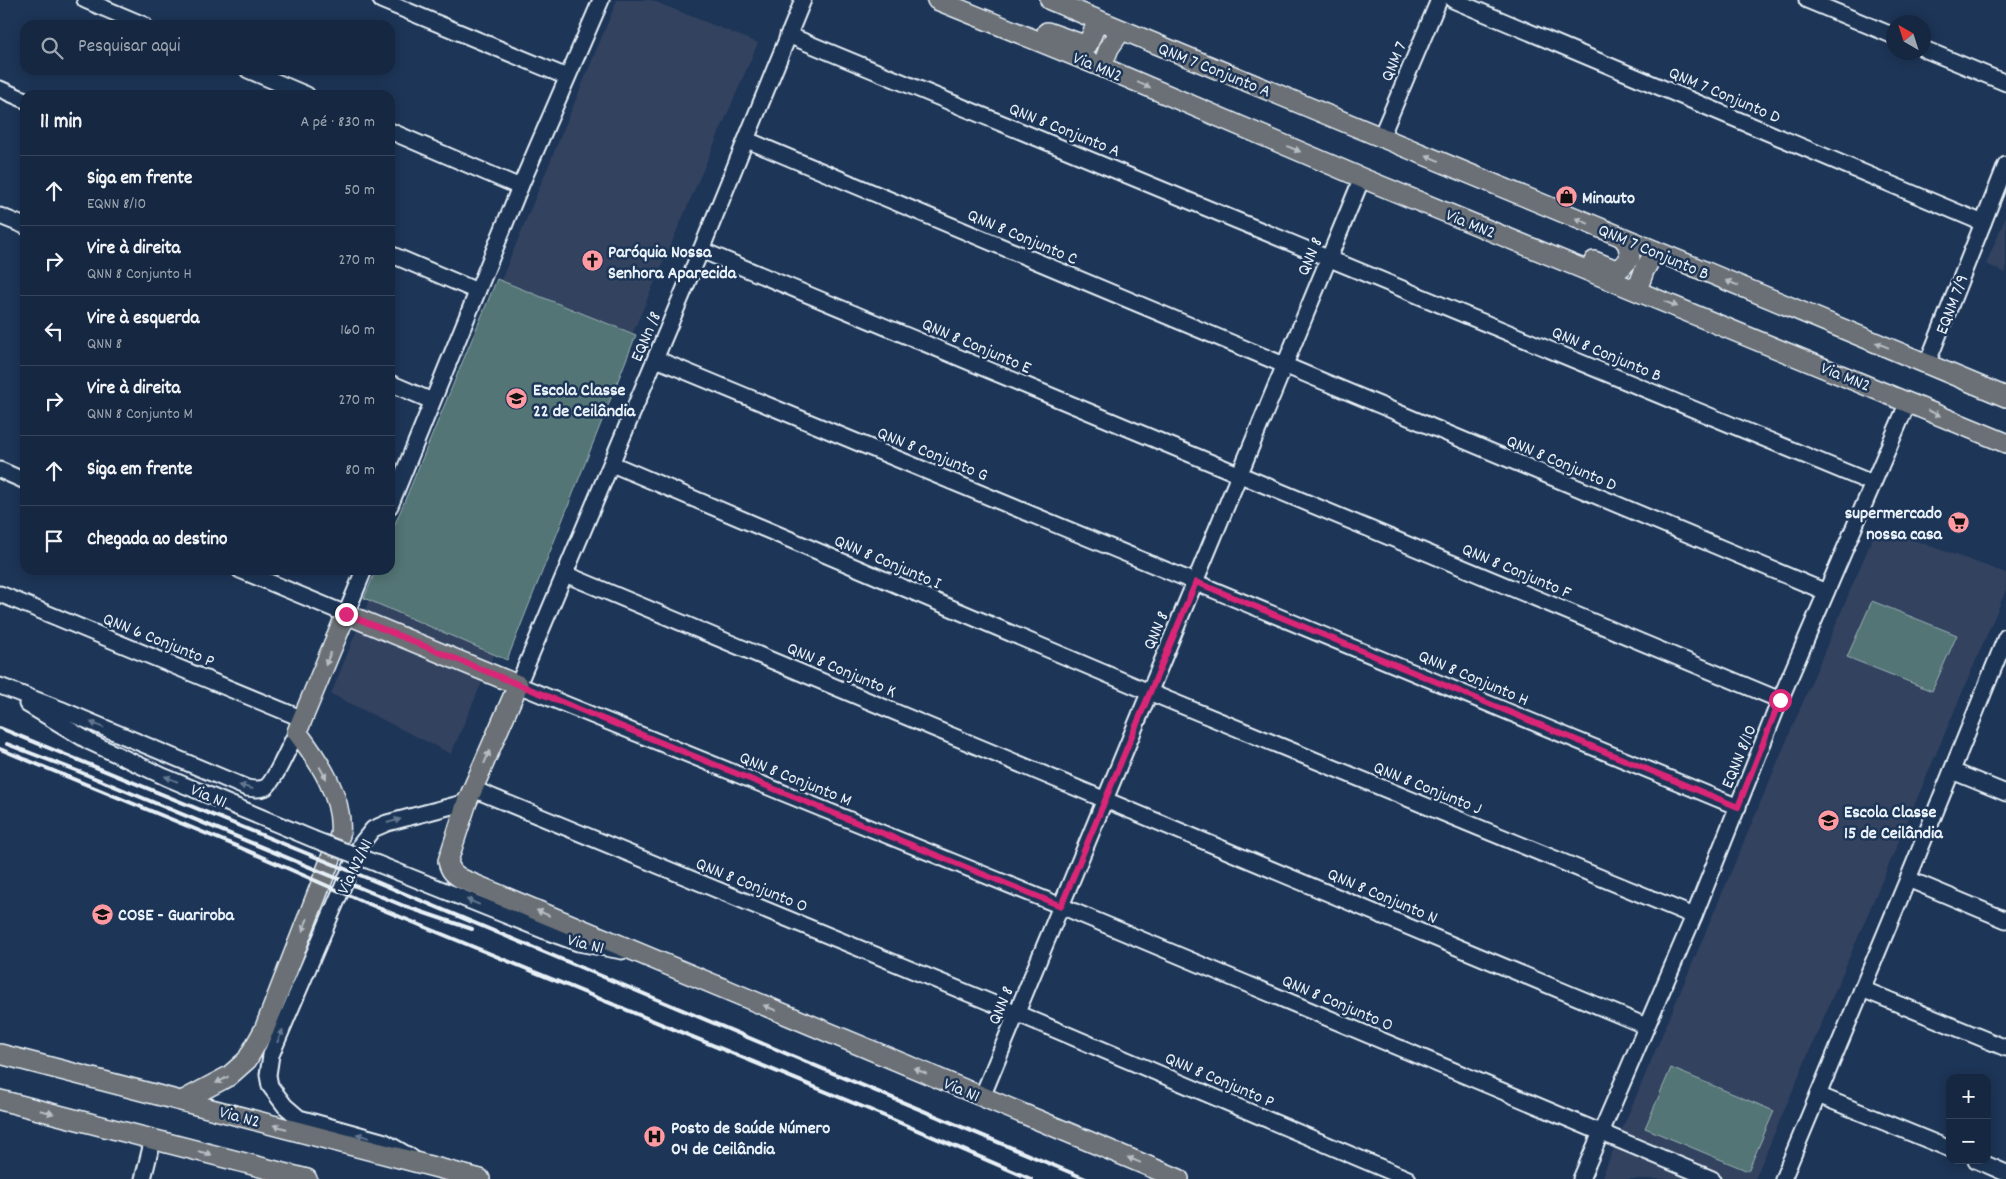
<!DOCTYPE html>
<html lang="pt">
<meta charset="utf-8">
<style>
:root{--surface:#162841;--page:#1f3048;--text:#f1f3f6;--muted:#9ea6b1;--line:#35445a}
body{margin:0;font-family:Dekko,sans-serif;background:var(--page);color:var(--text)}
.controls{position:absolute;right:15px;bottom:15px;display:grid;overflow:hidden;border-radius:10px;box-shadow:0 2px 12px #0003}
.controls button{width:45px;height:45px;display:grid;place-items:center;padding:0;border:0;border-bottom:1px solid var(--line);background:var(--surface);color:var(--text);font:25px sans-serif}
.compass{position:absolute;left:1886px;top:15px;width:45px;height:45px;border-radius:50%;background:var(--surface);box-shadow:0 2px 12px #0003;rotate:321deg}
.stop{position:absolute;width:15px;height:15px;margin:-11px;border:4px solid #db2777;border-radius:50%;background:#fff}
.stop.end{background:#db2777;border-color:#fff;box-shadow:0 1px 5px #0008}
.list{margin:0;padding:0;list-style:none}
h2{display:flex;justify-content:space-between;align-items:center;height:65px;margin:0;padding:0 20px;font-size:21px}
h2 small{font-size:16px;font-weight:400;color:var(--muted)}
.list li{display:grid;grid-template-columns:32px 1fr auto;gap:15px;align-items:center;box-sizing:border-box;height:70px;padding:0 20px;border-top:1px solid var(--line)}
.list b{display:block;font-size:19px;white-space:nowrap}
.list p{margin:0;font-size:16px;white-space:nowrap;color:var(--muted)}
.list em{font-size:16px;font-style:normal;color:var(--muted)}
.icon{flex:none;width:28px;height:28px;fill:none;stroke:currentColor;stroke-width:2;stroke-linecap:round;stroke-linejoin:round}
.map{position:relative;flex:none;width:2006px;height:1179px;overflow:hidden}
.search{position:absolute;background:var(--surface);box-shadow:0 2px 12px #0003;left:20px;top:20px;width:375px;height:55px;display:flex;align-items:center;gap:12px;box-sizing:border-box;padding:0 18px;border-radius:15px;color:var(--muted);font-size:19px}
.panel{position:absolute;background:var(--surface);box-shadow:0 2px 12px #0003;left:20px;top:90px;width:375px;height:485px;border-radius:15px}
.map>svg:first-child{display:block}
.built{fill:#32425f}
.green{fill:#527475;stroke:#9db2b6}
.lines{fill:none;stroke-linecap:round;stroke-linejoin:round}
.minor-casing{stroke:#e8f1f8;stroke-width:19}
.major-casing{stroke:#e8f1f8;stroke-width:22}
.minor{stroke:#1d3557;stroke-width:15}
.major{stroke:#6b7074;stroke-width:19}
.rail{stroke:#e8f1f8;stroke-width:4}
.minor-bridge-casing{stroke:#e8f1f8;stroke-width:19;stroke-linecap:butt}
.minor-bridge{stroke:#1d3557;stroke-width:15}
.oneway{fill:#b6bdc3}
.oneway2{fill:#64778f}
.route{stroke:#db2777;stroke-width:6}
.labels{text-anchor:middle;stroke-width:5;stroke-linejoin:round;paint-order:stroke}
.street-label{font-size:18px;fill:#e8f1f8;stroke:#1d3557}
.poi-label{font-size:18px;font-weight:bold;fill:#e8f1f8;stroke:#1d3557;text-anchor:start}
</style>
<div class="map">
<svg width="2006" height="1179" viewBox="0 0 2006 1179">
<rect width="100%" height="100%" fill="#1d3557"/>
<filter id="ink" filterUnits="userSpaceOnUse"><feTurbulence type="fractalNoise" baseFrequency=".02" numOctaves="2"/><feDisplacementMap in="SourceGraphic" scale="10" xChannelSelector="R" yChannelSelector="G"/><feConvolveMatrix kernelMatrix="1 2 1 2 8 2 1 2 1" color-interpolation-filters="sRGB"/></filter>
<g filter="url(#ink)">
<g class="built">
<path d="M617,0H651L758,43L451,754L331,694L381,570H390V548Z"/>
<path d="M2006,216V273L1986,264Z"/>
<path d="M1877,527L2006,573V590L1755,1179H1601Z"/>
</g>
<g class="green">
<path d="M497,279L636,335L507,660L364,598L376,570H390V536Z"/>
<path d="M1872,601L1957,635L1932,691L1847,657Z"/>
<path d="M1671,1068L1774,1111L1748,1171L1645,1128Z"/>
</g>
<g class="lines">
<defs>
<g id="minor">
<path d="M85,0L144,25"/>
<path d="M381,0L567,77"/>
<path d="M803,0L701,250L518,685L1061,906L1712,1179"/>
<path d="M1453,0L1983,223"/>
<path d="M1807,0L1894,36"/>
<path d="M788,35L1872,483"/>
<path d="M1924,49L2006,83"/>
<path d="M248,70L307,95"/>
<path d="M0,89L25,100"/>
<path d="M390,131L520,187"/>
<path d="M1381,137L1439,0"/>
<path d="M747,140L1826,592"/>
<path d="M0,216L25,226"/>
<path d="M701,250L1780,700"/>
<path d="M390,254L477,291"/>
<path d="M656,359L1738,807"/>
<path d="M1927,364L2006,165"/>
<path d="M390,383L432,401"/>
<path d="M612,464L1149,692L1694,916"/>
<path d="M0,470L25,481"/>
<path d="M390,506L520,187L601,0"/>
<path d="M240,570L346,614L364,570"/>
<path d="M565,574L1646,1026"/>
<path d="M0,594L303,719"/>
<path d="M0,686L60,709L247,788C253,789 261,790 266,787C275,781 291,742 297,732"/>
<path d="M27,704L90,742L165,777L313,839"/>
<path d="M1952,771L2006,793"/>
<path d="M473,789L1016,1013L1408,1179"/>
<path d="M378,864L545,931L578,943L622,951"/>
<path d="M1908,879L2006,920"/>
<path d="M1862,989L2006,1048"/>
<path d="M1818,1095L1950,1149"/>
<path d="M982,1097L1362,178"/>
<path d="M411,1157L385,1142L299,1118L285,1106L270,1086L268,1075L271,1055L361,844L373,829L387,823L467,802"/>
<path d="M1976,1160L2006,1173"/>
<path d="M143,1179L153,1139"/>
<path d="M1581,1179L1694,916L1780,700L1908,402"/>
<path d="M1783,1179L1908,879L2006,637"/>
</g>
<g id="major">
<path d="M937,0L1102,67L1362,178L2006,443"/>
<path d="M1050,0C1368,133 1688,263 2006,397"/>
<path d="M1047,32L1087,46L1098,20"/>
<path d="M1102,67L1109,48L1121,31"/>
<path d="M1594,261L1616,270L1622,267L1630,258L1628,245L1623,238"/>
<path d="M1637,290L1644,271L1655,251"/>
<path d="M0,1054L480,1179"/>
<path d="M0,1100L307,1179"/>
<path d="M182,1101L229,1076L247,1060L264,1030L340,835C344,798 319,761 297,732L346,614L518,685L467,802L448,861C450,871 454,874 462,879L1179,1179"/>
</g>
</defs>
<use href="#minor" class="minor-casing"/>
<use href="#major" class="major-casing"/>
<use href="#minor" class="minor"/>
<use href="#major" class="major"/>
<g class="rail">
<path d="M0,728L372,880L1086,1179"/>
<path d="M7,744L80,772L404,906L472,929"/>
<path d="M0,749L246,850L364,902L868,1109L1031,1179"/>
</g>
<defs>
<path id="minor-bridge" d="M313,839L378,864"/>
</defs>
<use href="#minor-bridge" class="minor-bridge-casing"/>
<use href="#minor-bridge" class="minor-bridge"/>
</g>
<defs><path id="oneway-solid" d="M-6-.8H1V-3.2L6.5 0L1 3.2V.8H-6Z" transform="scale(1.25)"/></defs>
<g class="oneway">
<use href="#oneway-solid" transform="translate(1144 85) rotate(23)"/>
<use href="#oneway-solid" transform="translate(1294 149) rotate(23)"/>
<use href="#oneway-solid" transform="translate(1432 158) rotate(-157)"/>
<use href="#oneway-solid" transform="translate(1582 221) rotate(-157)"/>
<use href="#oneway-solid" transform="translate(1732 283) rotate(-158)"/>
<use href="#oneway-solid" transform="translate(1671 304) rotate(22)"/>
<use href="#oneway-solid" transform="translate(1882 345) rotate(-158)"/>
<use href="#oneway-solid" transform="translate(1934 413) rotate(23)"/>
<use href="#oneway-solid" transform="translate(328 659) rotate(112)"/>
<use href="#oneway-solid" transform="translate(487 757) rotate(-67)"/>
<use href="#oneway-solid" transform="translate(323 773) rotate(61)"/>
<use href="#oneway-solid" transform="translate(543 913) rotate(-157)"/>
<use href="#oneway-solid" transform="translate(305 925) rotate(112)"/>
<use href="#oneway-solid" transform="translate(770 1008) rotate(-157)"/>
<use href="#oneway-solid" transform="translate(920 1071) rotate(-157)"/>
<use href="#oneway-solid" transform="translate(222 1080) rotate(152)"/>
<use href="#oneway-solid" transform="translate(47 1112) rotate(14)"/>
<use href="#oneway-solid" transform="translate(280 1127) rotate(-165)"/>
<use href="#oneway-solid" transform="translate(205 1153) rotate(14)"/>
<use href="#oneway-solid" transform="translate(1134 1160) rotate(-158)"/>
</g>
<g class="oneway2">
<use href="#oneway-solid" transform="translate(97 725) rotate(-157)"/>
<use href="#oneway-solid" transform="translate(171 779) rotate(-157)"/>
<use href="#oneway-solid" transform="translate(246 787) rotate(-165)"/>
<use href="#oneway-solid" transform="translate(394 821) rotate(-16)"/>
<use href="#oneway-solid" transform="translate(473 902) rotate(-158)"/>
<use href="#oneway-solid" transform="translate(280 1036) rotate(-67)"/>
<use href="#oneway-solid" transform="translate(363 1136) rotate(-164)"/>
</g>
</g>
<g class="lines" filter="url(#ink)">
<path class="route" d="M346,614L1061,906L1196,582L1738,807L1780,700"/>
</g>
<defs>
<symbol id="shop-disc" viewBox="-11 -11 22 22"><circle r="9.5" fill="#ff9aa2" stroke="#1d3557"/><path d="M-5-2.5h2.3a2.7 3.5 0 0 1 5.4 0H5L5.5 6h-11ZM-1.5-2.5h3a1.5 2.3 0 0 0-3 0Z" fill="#111"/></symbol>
<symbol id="church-disc" viewBox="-11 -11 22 22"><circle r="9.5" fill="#ff9aa2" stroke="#1d3557"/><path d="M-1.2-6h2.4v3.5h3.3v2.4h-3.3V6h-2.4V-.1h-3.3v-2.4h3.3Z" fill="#111"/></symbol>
<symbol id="school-disc" viewBox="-11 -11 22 22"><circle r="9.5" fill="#ff9aa2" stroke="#1d3557"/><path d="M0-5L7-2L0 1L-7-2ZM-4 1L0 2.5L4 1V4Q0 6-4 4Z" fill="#111"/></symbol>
<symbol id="supermarket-disc" viewBox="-11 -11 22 22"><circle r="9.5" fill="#ff9aa2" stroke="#1d3557"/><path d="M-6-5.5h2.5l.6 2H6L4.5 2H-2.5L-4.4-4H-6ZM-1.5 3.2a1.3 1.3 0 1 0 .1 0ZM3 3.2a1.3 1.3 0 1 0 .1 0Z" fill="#111"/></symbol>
<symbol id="hospital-disc" viewBox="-11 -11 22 22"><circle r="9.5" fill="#ff9aa2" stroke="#1d3557"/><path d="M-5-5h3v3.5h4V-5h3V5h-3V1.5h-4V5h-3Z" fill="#111"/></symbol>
</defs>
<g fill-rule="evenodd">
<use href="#shop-disc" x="1554" y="184" width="25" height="25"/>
<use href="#church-disc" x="580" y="248" width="25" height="25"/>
<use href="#school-disc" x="504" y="386" width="25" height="25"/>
<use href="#supermarket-disc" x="1946" y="510" width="25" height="25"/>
<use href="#school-disc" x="1816" y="808" width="25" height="25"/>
<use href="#school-disc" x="90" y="902" width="25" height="25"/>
<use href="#hospital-disc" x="642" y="1124" width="25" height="25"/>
</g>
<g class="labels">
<g class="street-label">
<text transform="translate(1393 61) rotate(-67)" y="6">QNM 7</text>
<text transform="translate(1098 66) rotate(23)" y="6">Via MN2</text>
<text transform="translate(1215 69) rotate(22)" y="6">QNM 7 Conjunto A</text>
<text transform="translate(1725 94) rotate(23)" y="6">QNM 7 Conjunto D</text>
<text transform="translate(1065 129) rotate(22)" y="6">QNN 8 Conjunto A</text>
<text transform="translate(1471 223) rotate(22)" y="6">Via MN2</text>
<text transform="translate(1023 236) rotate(23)" y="6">QNN 8 Conjunto C</text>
<text transform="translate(1654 251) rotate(23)" y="6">QNM 7 Conjunto B</text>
<text transform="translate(1309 256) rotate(-67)" y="6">QNN 8</text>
<text transform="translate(1951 304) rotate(-69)" y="6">EQNM 7/9</text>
<text transform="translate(645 336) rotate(-67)" y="6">EQNn /8</text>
<text transform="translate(977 345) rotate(23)" y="6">QNN 8 Conjunto E</text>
<text transform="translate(1607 353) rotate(23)" y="6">QNN 8 Conjunto B</text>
<text transform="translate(1846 376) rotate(22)" y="6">Via MN2</text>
<text transform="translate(933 453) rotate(22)" y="6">QNN 8 Conjunto G</text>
<text transform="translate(1562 462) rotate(23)" y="6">QNN 8 Conjunto D</text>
<text transform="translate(888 561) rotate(23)" y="6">QNN 8 Conjunto I</text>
<text transform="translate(1517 570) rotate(23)" y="6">QNN 8 Conjunto F</text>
<text transform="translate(1155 630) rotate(-67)" y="6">QNN 8</text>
<text transform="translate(159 639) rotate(22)" y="6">QNN 6 Conjunto P</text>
<text transform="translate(842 669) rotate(23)" y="6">QNN 8 Conjunto K</text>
<text transform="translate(1474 677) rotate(23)" y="6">QNN 8 Conjunto H</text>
<text transform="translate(1738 756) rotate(-68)" y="6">EQNN 8/10</text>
<text transform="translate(796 778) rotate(22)" y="6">QNN 8 Conjunto M</text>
<text transform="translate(1428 787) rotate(22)" y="6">QNN 8 Conjunto J</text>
<text transform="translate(209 795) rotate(23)" y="6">Via N1</text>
<text transform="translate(354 866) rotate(-64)" y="6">Via N2/N1</text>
<text transform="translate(752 884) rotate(22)" y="6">QNN 8 Conjunto O</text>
<text transform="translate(1383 895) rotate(23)" y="6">QNN 8 Conjunto N</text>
<text transform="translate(586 943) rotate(14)" y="6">Via N1</text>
<text transform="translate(1338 1002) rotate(23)" y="6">QNN 8 Conjunto O</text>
<text transform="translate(1000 1005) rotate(-67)" y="6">QNN 8</text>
<text transform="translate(1220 1079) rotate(23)" y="6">QNN 8 Conjunto P</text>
<text transform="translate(962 1089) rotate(23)" y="6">Via N1</text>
<text transform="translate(240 1116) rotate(15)" y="6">Via N2</text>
</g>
<g class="poi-label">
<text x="1582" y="203">Minauto</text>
<text x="608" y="257">Paróquia Nossa<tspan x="608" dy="21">Senhora Aparecida</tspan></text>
<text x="533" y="395">Escola Classe<tspan x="533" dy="21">22 de Ceilândia</tspan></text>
<text x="1942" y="518" text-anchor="end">supermercado<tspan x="1942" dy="21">nossa casa</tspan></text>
<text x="1844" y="817">Escola Classe<tspan x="1844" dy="21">15 de Ceilândia</tspan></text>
<text x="118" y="920">COSE - Guariroba</text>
<text x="671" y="1133">Posto de Saúde Número<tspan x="671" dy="21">04 de Ceilândia</tspan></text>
</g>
</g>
</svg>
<div class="controls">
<button>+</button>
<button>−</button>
</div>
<svg class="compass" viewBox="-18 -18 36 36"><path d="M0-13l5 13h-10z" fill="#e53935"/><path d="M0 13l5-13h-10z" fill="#9ea6b1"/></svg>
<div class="stop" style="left:1780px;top:700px"></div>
<div class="stop end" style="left:346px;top:614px"></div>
<div class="search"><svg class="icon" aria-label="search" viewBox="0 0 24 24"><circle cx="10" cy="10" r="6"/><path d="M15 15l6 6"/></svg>Pesquisar aqui</div>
<section class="panel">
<h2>11 min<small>A pé · 830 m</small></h2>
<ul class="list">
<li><svg class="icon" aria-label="ahead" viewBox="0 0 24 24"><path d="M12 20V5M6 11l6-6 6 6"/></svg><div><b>Siga em frente</b><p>EQNN 8/10</p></div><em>50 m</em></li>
<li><svg class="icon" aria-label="right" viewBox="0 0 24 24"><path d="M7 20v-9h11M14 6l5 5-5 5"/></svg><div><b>Vire à direita</b><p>QNN 8 Conjunto H</p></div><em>270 m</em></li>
<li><svg class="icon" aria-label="left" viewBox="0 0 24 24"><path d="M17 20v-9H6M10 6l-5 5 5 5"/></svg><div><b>Vire à esquerda</b><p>QNN 8</p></div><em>160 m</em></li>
<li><svg class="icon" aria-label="right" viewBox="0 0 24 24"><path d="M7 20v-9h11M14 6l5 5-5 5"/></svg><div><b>Vire à direita</b><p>QNN 8 Conjunto M</p></div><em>270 m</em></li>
<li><svg class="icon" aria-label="ahead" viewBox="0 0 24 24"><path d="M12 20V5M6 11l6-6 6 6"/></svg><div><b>Siga em frente</b></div><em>80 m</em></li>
<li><svg class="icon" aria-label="arrive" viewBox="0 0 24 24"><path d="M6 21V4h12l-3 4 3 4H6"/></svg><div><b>Chegada ao destino</b></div></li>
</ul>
</section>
</div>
